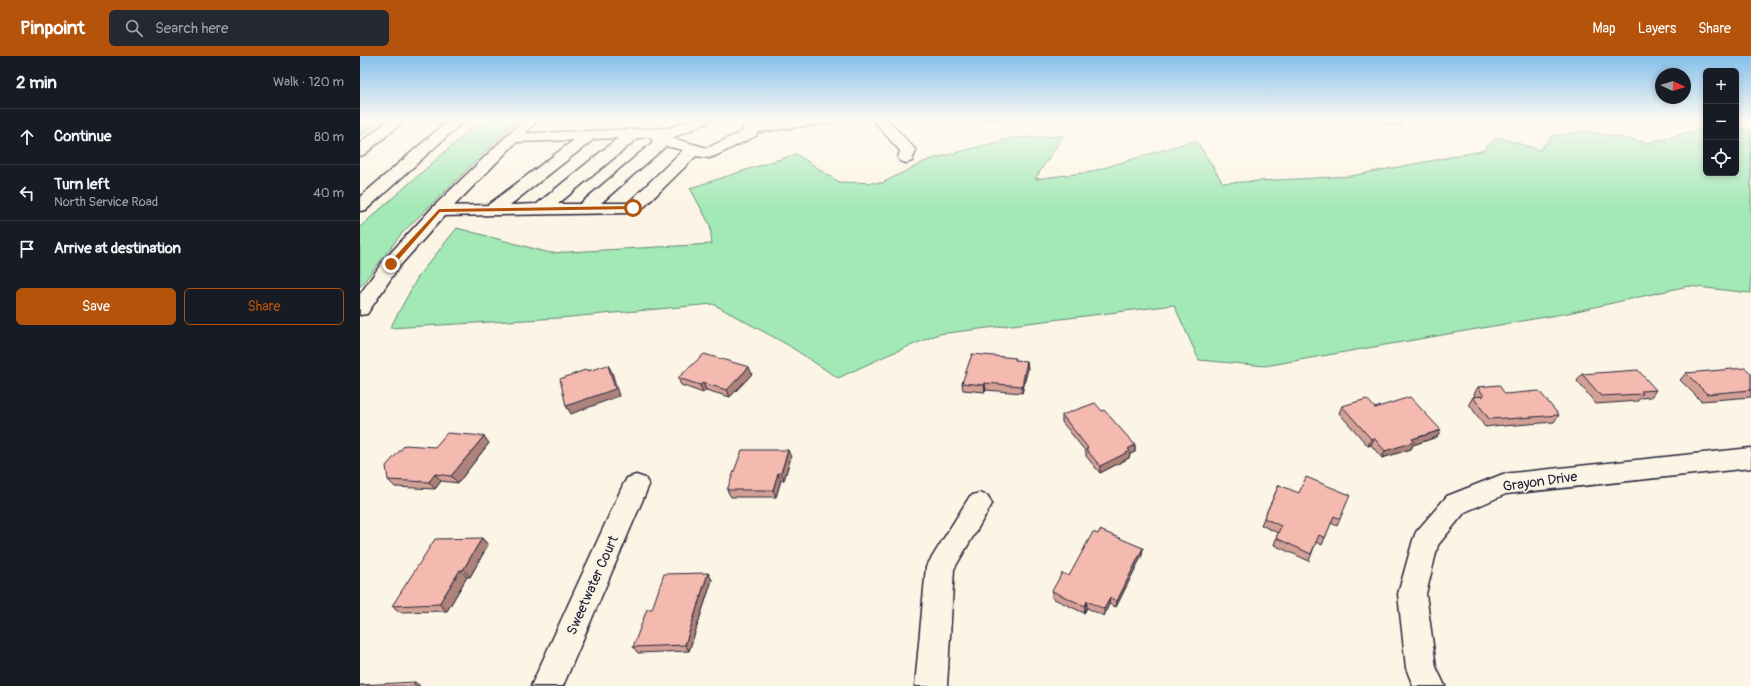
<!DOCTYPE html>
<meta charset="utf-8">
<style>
:root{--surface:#171b24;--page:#242831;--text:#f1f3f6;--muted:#9ea1a6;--line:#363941;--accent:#b45309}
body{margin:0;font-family:Pangolin,sans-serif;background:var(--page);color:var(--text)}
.controls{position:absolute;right:12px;top:12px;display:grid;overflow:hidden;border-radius:6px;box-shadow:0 2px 6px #0003}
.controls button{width:36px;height:36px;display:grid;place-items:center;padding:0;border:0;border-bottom:1px solid var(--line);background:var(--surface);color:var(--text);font:20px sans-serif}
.compass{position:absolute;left:1295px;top:12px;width:36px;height:36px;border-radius:50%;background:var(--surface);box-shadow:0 2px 6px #0003;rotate:94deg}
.stop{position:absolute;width:12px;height:12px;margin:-9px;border:3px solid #b45309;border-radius:50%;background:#fff}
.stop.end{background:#b45309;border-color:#fff;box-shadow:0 1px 4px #0008}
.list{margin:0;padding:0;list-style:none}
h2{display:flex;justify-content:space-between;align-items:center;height:52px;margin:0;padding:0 16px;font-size:17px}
h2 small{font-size:13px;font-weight:400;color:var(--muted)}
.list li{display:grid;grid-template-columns:26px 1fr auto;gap:12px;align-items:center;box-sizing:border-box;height:56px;padding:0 16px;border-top:1px solid var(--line)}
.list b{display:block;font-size:15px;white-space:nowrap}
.list p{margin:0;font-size:13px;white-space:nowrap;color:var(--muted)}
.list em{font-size:13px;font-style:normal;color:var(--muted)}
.actions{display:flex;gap:8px;padding:12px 16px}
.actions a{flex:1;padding:9px 0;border:1px solid var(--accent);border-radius:6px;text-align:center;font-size:14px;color:var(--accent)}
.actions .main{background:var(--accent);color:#fff}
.icon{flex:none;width:22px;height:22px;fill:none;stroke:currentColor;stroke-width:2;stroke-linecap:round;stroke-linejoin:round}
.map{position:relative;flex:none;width:1391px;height:630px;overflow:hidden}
header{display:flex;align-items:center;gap:24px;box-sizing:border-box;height:56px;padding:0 20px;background:var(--accent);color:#fff}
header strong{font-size:19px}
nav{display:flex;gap:22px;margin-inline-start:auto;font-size:14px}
.search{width:280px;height:36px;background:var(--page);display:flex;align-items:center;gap:10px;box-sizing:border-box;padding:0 14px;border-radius:6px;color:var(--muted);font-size:15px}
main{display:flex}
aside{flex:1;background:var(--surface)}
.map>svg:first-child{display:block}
.green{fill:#a2e9b6;stroke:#628678}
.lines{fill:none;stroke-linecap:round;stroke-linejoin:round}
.minor-casing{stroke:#22223b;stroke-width:3}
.major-casing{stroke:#22223b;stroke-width:3}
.highway-casing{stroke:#22223b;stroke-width:3}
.minor{fill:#fcf5e5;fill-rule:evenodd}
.major{fill:#fcf5e5;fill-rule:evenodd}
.highway{fill:#fcf5e5;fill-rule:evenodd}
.wall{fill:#d3a096;stroke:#22223b}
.shaded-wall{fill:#ac827a;stroke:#22223b}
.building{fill:#f5baaf;stroke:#22223b}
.route{fill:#b45309}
.labels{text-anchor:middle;stroke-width:3.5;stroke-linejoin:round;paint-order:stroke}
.near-street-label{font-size:14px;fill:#22223b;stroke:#fcf5e5}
</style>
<header>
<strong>Pinpoint</strong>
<div class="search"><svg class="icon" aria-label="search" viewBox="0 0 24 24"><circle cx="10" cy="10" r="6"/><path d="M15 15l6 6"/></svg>Search here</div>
<nav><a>Map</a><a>Layers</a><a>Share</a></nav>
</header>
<main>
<aside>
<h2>2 min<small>Walk · 120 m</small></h2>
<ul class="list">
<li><svg class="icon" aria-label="ahead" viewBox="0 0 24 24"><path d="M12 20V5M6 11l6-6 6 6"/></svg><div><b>Continue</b></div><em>80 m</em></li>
<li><svg class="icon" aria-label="left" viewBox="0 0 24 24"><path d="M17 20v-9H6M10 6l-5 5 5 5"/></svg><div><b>Turn left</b><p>North Service Road</p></div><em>40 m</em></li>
<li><svg class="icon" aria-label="arrive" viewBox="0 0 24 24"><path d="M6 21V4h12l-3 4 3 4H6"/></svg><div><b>Arrive at destination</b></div></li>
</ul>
<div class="actions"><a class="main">Save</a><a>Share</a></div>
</aside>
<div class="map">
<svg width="1391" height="630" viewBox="0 0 1391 630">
<rect width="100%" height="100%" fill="#fcf5e5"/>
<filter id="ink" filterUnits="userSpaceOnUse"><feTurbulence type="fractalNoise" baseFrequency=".025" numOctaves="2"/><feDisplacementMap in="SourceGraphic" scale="8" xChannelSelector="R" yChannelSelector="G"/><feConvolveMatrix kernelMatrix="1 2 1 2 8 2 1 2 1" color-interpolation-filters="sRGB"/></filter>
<g filter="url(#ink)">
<g class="green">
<path d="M0,63H22L0,81Z"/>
<path d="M122,63H159L42,177L0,231V171Z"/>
<path d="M1346,72V117H1376V72L1391,75V237L1328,230L1208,257L905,310L839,304L814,249L579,278L530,298L478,322L428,289L353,248L199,262L30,272L59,219L97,172L190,197L352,188L350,169L330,132L436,98L479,126L522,127L568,104L653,82L703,80L675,123L730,116L836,84L863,127L991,120L1122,95L1137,81L1180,94L1192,80L1226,75L1288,87Z"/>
</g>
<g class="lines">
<defs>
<g id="minor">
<path d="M331,63H351L349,66L312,82L347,92L383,75L381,63H400L396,68L433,63H474L472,66L467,67L398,76L396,80L355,100L349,102L336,100L279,156L273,157L79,160L73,159L70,155L73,151L79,150L128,149L214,84L155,86L150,84L147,81L150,78L309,72ZM293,81L291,84L293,86L220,148H198L278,82ZM258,82L177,148L150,149L234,83ZM306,90L323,94L268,147H241Z"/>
<path d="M512,63H527L553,91L556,94L552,105L546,107L540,105L538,102L540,95Z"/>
<path d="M1391,392V412L1146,438L1105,456L1078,489L1066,538L1076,611L1085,630H1053L1046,612L1038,538L1053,484L1056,476L1087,440L1143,418Z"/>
<path d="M276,419L285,422L289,429L203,630H171L263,429L267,422Z"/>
<path d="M619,437L628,440L632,448L594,513L587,630H555L566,511L610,440Z"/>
</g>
<path id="major" d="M164,63H179L85,159L38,212L7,258L0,259V238L24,204L73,151Z"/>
<g id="highway">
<path d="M30,63H46L5,98L0,100V87Z"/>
<path d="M90,63H106L6,154L0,155V141Z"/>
</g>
</defs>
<use href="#minor" class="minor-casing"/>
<use href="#major" class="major-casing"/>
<use href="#highway" class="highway-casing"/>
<use href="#minor" class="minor"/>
<use href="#major" class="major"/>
<use href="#highway" class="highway"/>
</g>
<g class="wall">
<path d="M619,63H640L639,64H619Z"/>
<path d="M852,63H864L857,66Z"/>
<path d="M1023,63H1044L1042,69L1023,67Z"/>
<path d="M656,304L668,312L662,337L626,334L625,336L603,334L602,327Z"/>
<path d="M1326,317H1391V341L1341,345L1320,324Z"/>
<path d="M392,318L370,341L346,334L343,337L321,329L318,322Z"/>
<path d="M1222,318L1296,334L1291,341L1280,342L1278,345L1236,348L1217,325Z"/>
<path d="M1118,331L1145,338L1199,359L1194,366L1143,370L1142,369L1125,371L1109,348L1113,341H1115L1114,338Z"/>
<path d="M982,350L1015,352L1077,381L1053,389L1051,393L1022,402L1011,389L1008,390L979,357Z"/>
<path d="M742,355L775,389V396L770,398L769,402L740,417L726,400V396L702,366V359Z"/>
<path d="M129,387L98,427L81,425L75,433L35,431L28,424L75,391Z"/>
<path d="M431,401L424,424H421L416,441H371L367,434Z"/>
<path d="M919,429L980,463L977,470L971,467L962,489L956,486L949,505L914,489L918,477L901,469L904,462Z"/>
<path d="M738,478L783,492L782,499L756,551L749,548L744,560L727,552L724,557L692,542V535L709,520Z"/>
<path d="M122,482L128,489L110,521H107L87,555L40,556L32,550Z"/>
<path d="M348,517L352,524L329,595L278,597L273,591Z"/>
</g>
<g class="shaded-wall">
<path d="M858,63H864L857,66Z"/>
<path d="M667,305L668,312L662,337V330Z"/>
<path d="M248,309L252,316L259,340L211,358L206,350Z"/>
<path d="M389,311L392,318L370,341L367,334Z"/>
<path d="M343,327L346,334L343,337L340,329Z"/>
<path d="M625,327L626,334L625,336L624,329Z"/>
<path d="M1081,374L1077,381L1053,389L1051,393L1022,402L1025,395L1052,383Z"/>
<path d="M124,380L129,387L98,427L91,420Z"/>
<path d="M1014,382L1011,389L1008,390L1011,383Z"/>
<path d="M775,389V396L770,398L769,402L740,417V410L768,393Z"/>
<path d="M428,394L431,401L424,424L421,417Z"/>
<path d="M418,417L421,424L416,441L413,434Z"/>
<path d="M75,418L81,425L75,433L69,426Z"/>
<path d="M122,482L128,489L110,521L103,514Z"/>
<path d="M783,492L782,499L756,551L757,545Z"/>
<path d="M100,514L107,521L87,555L79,548Z"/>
<path d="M348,517L352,524L329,595L325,589Z"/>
<path d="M750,542L749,548L744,560V553Z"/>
<path d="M727,545V552L724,557L725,550Z"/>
<path d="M55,626L60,630H53Z"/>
</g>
<g class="building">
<path d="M344,298L389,311L367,334L343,327L340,329L318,322Z"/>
<path d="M612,298L656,302L655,304L667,305L662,330L625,327L624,329L602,327Z"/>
<path d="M248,309L255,333L206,350L200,323L228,313V315Z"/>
<path d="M1385,312L1391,317V334L1347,338L1326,317Z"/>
<path d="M1278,314L1296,334L1281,335L1283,338L1241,340L1222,318Z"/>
<path d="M1139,329L1145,338L1179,335L1199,359L1147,363L1146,362L1129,363L1113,341L1124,340L1118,331Z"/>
<path d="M1050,341L1081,374L1052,383L1054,386L1025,395L1014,382L1011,383L982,350L1007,343L1015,352Z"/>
<path d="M735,347L742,355L744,354L775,389L768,393L770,395L740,410L726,393L728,392L702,359Z"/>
<path d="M87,377L124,380L91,420L75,418L69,426L28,424L26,410L45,389L75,391Z"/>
<path d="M382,394H428L421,417H418L413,434H367Z"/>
<path d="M946,421L990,439L980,463L974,460L965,482L959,479L951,498L916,482L921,470L904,462L919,429L939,437Z"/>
<path d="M740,474L783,492L757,545L750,542L744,553L727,545L725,550L692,535L702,517L709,520L733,476L738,478Z"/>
<path d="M122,482L103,514H100L79,548L32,550L75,483Z"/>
<path d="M348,517L325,589L273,591L287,553H292L304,518Z"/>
<path d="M55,626L53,630H0V629Z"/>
</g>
</g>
<linearGradient id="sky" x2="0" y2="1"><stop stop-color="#84bfec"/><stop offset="0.42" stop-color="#fefaf3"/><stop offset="1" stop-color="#fefaf3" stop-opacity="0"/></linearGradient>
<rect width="1391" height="151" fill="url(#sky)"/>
<path class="route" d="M273,150L275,153L80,156L33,210L28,208L79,153Z"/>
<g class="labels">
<g class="near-street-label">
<text transform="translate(1180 425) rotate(-8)" y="5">Grayon Drive</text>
<text transform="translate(232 529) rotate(-66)" y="5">Sweetwater Court</text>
</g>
</g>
</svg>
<div class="controls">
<button>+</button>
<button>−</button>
<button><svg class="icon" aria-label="locate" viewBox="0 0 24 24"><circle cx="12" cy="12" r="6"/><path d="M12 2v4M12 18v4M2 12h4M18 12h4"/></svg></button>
</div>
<svg class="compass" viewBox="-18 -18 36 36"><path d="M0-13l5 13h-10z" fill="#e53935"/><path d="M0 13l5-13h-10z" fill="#9ea1a6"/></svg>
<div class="stop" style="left:273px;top:152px"></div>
<div class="stop end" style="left:31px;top:208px"></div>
</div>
</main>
